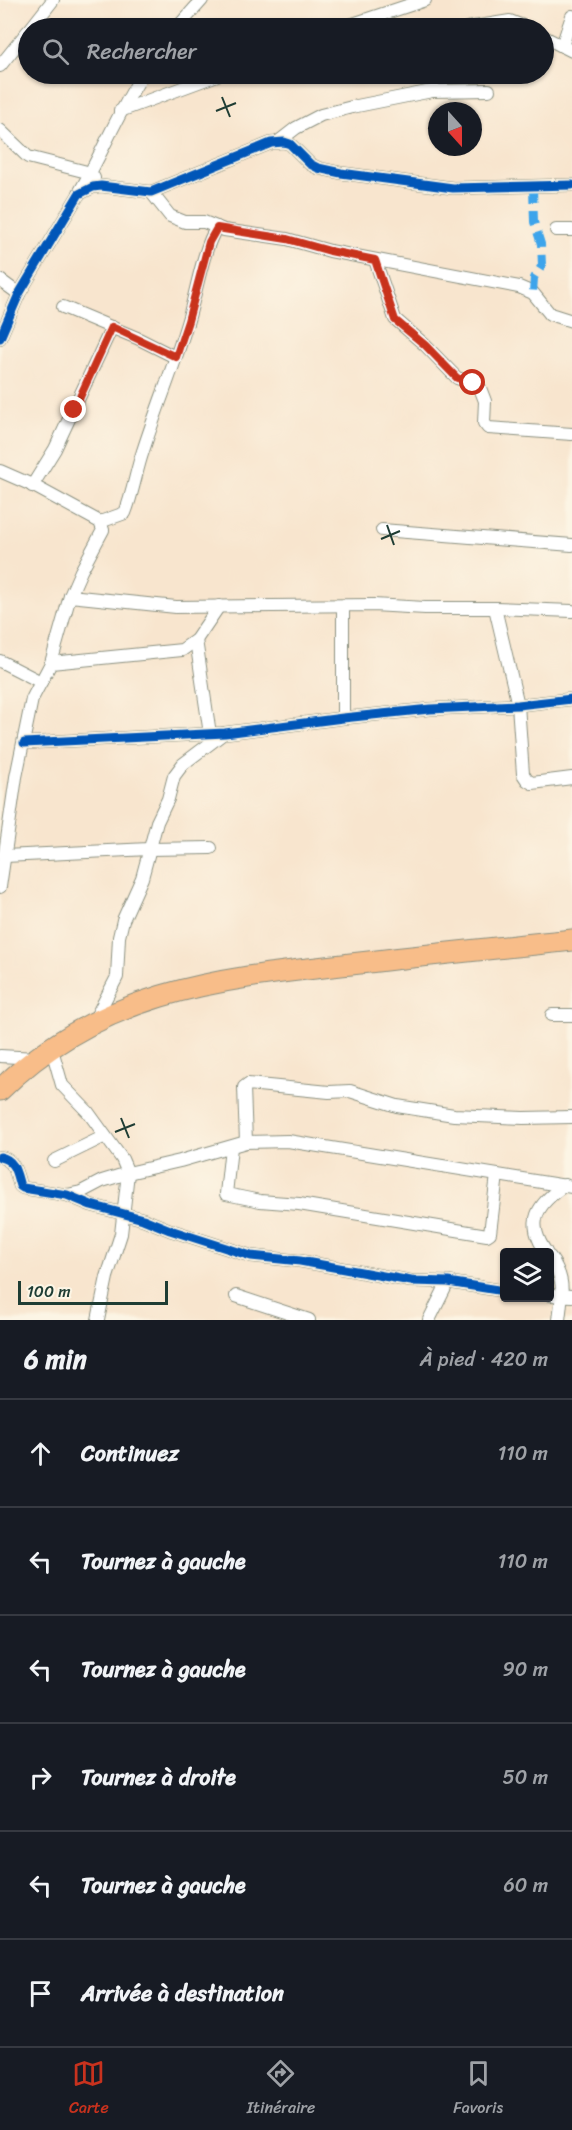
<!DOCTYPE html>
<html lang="fr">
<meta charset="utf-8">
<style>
:root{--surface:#171b24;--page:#242831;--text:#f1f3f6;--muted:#9ea1a6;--line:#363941;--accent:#c8321e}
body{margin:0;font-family:Sriracha,sans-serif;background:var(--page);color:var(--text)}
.controls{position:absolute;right:18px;bottom:18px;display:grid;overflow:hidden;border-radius:6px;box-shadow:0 2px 4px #0004}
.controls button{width:54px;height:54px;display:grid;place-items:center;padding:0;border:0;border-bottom:2px solid var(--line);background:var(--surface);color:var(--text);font:30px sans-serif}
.compass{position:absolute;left:428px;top:102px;width:54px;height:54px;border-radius:50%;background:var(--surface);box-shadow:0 2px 4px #0004;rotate:159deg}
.scale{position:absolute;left:18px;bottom:15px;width:150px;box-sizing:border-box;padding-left:6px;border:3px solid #1f3d34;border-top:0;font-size:16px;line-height:21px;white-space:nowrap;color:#1f3d34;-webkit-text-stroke:4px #fcf5e5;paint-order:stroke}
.stop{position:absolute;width:18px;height:18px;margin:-14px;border:4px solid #c8321e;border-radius:50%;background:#fff}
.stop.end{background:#c8321e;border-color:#fff;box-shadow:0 2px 6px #0008}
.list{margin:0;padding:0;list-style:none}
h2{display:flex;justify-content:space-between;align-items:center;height:78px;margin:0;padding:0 24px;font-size:26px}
h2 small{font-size:20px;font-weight:400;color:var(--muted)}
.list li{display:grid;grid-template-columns:39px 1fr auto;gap:18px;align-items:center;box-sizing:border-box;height:108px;padding:0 24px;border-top:2px solid var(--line)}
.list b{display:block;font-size:22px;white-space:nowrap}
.list em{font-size:20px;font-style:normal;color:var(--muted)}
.icon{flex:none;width:33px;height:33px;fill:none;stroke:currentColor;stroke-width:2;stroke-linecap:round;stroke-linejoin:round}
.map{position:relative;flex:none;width:572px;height:1320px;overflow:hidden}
.search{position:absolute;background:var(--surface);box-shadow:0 2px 4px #0004;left:18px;right:18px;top:18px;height:66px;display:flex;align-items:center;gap:15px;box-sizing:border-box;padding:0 21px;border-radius:33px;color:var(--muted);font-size:22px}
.sheet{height:726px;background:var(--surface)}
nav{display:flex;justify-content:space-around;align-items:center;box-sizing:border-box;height:84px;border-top:2px solid var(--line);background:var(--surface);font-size:16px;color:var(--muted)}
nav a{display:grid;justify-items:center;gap:3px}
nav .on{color:var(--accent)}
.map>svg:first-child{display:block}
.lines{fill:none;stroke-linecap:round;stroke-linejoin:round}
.street-casing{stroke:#8c9181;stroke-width:14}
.highway-casing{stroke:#8c9181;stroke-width:23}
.street{stroke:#fff;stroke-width:12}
.highway{stroke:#f8bd89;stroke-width:21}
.quiet{stroke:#3da4eb;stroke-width:8;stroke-dasharray:15 8;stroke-linecap:butt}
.cycleway-casing{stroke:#fcf5e5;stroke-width:13}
.cycleway{stroke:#0057b8;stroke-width:9}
.route{stroke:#c8321e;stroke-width:8}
.ticks{fill:none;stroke:#1f3d34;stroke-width:2}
</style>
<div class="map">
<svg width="572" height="1320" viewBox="0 0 572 1320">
<rect width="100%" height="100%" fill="#fcf5e5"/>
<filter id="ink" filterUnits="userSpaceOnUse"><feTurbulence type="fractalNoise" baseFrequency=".0167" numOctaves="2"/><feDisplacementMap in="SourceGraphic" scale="12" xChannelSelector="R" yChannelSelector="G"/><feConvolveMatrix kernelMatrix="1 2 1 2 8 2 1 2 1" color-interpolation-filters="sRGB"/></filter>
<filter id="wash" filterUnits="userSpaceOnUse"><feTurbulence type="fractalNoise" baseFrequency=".008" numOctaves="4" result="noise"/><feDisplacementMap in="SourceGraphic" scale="24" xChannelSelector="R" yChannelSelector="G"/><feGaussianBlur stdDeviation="1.35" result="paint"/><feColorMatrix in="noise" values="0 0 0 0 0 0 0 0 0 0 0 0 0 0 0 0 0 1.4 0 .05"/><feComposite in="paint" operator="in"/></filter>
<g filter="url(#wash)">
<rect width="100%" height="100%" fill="#f8e5ce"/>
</g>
<g filter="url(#ink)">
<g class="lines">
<defs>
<g id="street">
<path d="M31,28L53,0"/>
<path d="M177,28L202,0"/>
<path d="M341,28L425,0"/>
<path d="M467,28L510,21L528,28"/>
<path d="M544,37L572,51"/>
<path d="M562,46L572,16"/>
<path d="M0,66L28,31"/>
<path d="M120,111L220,74"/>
<path d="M0,130L28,157L91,173L94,178"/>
<path d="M278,142L296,128L321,115L352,107L432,91L489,90"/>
<path d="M151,192L170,216L185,222H204L224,230L287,239L330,251L519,287L533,293L550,314L572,321"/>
<path d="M79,193C102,154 118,112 143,74"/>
<path d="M556,230H572"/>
<path d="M375,260L395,319L425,345L457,378L473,383L480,388L485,401L484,423L488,428L572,434"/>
<path d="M0,280L19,294"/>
<path d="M63,307L137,338L175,357"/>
<path d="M0,338L19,294L79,194L93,187L101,186L151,192L271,143L284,142L290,144L310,164L318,168L341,173L453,188L572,185"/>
<path d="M0,471L32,485L100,522L103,530L81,571L70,596L51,663L32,699L16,777L0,887"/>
<path d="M32,486L55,449L112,327"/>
<path d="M100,522L125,513C133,493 136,471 143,451C157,407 175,364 188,320C196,294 203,248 217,227"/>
<path d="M382,530L572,545"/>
<path d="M70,596L176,607L373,605L425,608H495L572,611"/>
<path d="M495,608L518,705L523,774L527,780L532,783L572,778"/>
<path d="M196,640L210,734L214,738"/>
<path d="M0,661L41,682"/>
<path d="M51,663L182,650L196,640L219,606"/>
<path d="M343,718V606"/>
<path d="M24,743L225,733L343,718L430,709L518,705L572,699"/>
<path d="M5,856L149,849L211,848"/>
<path d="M552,1015H572"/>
<path d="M94,1021L117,977L119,937L123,920L142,878L157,822L168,799L174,776L183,764L224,733"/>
<path d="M51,1046L62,1085L88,1112L122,1159L128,1173L121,1234L107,1277L98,1320"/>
<path d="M0,1056L36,1058"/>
<path d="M246,1142L244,1087L248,1084L329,1092L350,1091L397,1106L454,1115L523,1118L572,1117"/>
<path d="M231,1147L226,1194L260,1201L299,1204L487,1235L490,1233L497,1175"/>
<path d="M0,1157C15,1160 16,1173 20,1186L23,1188L67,1195L91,1205L143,1219L170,1230L251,1256L300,1261L411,1281L448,1282L504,1291"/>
<path d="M54,1161L105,1136"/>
<path d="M67,1195L81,1192L102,1181L128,1173L180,1161L246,1142L288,1141L572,1187"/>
<path d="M546,1252C525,1222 537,1204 565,1185"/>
<path d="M550,1257C566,1280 562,1293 559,1320"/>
<path d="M550,1295L572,1296"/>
<path d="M236,1296L309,1320"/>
<path d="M429,1320L448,1282"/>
</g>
<path id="highway" d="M0,1090C100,991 218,979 351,964C425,955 498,948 572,940"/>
</defs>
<use href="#street" class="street-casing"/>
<use href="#highway" class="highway-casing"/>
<use href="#street" class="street"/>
<use href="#highway" class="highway"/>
<path class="quiet" d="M533,187L534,222L541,244L542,265L534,278L533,293"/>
<defs>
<g id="cycleway">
<path d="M0,338L19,294L79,194L93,187L101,186L151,192L271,143L284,142L290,144L310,164L318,168L341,173L453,188L572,185"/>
<path d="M24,743L225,733L343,718L430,709L518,705L572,699"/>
<path d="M0,1157C15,1160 16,1173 20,1186L23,1188L67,1195L91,1205L143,1219L170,1230L251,1256L300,1261L411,1281L448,1282L504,1291"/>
</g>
</defs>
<use href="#cycleway" class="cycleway-casing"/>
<use href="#cycleway" class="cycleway"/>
</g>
</g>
<g class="lines" filter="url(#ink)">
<path class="route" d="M74,410L112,327L176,357L188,321L209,242L217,228L287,239L330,251L375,260L395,320L425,345L457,378L473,383"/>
</g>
<path class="ticks" d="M222,97L230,117M216,111L236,103M387,525L394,545M381,539L400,531M121,1118L129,1138M115,1132L135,1124"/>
</svg>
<div class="controls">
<button><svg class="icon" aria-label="layers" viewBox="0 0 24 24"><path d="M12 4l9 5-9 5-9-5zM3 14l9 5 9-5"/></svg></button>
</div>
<svg class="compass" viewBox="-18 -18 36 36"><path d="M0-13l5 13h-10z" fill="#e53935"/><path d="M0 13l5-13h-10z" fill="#9ea1a6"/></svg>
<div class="scale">100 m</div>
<div class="stop" style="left:473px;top:383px"></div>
<div class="stop end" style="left:74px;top:410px"></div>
<div class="search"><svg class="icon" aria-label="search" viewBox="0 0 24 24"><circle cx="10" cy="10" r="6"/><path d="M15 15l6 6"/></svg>Rechercher</div>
</div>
<section class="sheet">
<h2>6 min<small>À pied · 420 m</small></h2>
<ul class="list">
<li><svg class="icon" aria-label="ahead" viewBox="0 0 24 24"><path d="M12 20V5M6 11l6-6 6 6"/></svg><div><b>Continuez</b></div><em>110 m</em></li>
<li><svg class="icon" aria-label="left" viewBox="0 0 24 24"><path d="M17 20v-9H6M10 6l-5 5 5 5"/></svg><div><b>Tournez à gauche</b></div><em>110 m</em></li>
<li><svg class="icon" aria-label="left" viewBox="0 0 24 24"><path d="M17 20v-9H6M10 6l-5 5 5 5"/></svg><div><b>Tournez à gauche</b></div><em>90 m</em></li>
<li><svg class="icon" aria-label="right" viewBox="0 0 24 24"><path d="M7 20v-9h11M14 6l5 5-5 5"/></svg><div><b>Tournez à droite</b></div><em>50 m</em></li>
<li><svg class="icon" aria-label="left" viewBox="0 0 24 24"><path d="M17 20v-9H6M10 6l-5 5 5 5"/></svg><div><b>Tournez à gauche</b></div><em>60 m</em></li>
<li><svg class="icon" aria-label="arrive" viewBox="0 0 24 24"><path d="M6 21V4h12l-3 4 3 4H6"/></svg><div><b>Arrivée à destination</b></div></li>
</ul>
</section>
<nav>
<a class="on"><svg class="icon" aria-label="map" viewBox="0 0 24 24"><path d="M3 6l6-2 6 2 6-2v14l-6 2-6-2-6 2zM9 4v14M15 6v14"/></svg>Carte</a>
<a><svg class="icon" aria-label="directions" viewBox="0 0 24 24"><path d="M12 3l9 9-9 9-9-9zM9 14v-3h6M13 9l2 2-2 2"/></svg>Itinéraire</a>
<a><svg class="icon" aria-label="saved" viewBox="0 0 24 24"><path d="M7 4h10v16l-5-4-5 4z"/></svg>Favoris</a>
</nav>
